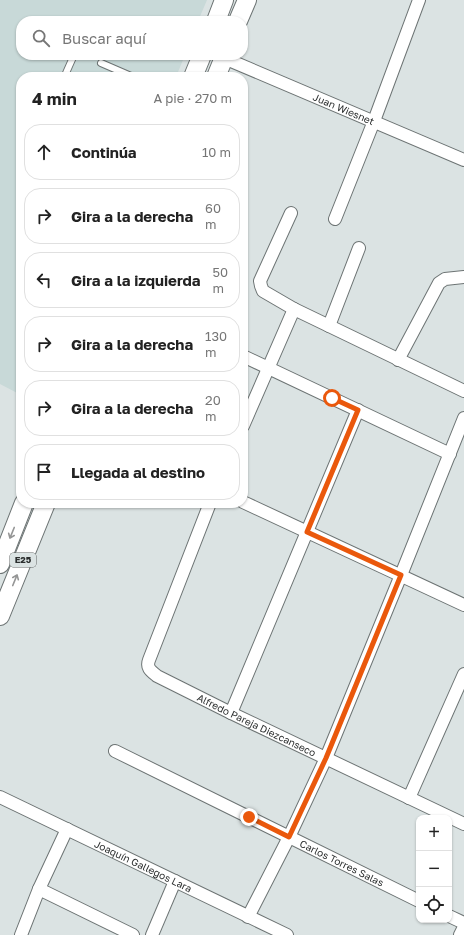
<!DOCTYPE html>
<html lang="es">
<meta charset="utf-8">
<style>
:root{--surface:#fff;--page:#f2f2f2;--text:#222;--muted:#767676;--line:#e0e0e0}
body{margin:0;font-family:"Golos Text",sans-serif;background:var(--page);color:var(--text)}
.controls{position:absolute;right:12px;bottom:12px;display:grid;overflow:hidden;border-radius:8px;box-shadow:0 1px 3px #0004}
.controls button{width:36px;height:36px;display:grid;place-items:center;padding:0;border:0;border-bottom:1px solid var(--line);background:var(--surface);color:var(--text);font:20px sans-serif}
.stop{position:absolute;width:12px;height:12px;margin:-9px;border:3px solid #ea580c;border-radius:50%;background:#fff}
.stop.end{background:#ea580c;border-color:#fff;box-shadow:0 1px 4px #0008}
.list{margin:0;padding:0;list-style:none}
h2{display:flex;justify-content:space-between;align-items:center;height:52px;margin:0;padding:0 16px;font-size:17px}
h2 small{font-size:13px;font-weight:400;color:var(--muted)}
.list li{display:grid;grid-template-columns:26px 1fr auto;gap:12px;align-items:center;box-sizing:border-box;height:56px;margin:0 8px 8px;padding:0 8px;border:1px solid var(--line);border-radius:16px}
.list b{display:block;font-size:15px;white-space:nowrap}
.list em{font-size:13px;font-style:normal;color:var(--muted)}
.icon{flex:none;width:22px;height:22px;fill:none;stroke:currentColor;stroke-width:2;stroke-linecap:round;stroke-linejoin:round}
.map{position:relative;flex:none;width:464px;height:935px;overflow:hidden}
.search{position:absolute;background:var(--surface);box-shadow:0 1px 3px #0004;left:16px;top:16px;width:232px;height:44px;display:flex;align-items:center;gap:10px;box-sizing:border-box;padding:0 14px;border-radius:16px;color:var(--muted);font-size:15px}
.panel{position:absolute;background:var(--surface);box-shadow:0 1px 3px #0004;left:16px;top:72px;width:232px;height:436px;border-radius:16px}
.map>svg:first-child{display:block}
.built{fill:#c8d9d8}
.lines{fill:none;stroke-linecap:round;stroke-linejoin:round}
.lane-casing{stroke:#6d7474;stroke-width:8}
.street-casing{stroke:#6d7474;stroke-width:14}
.primary-casing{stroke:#6d7474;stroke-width:20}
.lane{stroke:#fff;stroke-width:6}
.street{stroke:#fff;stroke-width:12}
.primary{stroke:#fff;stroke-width:18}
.oneway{stroke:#959696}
.route{stroke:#ea580c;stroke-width:5}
.labels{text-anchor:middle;stroke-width:4;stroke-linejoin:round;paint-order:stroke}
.shield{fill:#dbe3e3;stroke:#606464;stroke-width:1}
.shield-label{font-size:9px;font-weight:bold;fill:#2b2e2e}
.street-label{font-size:10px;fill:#2b2e2e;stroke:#dbe3e3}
</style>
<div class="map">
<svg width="464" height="935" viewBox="0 0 464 935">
<rect width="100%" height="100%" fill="#dbe3e3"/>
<path class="built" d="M0,0H207L198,21H21V55H185L176,77H21V395L0,384Z"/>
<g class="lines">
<defs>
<g id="lane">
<path d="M101,63L131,76L130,77"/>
<path d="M66,73L74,55"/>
</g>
<g id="street">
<path id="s1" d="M224,58L464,160"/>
<path d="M291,213L260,281L261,286L263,291L294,309L464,391"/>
<path d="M335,219L374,121L419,0"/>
<path d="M329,326L359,248"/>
<path d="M243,356L450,454"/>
<path d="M398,360L439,283L445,279L464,277"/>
<path d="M243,426L294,309"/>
<path d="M243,502L464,605"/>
<path id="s2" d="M210,503L149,660C146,668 151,671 157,676L231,713L464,824"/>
<path d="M231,713L358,410"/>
<path id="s3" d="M115,751L419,901"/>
<path id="s4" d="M0,797L287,935"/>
<path d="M409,798L464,674"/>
<path d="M67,829L39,889L133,935"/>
<path d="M449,916L464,923"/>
<path d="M248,917L289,837L326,758L401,575L464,418"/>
<path d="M21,935L39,889"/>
<path d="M152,935L175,881"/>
<path d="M460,935L464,927"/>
</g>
<g id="primary">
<path d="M216,21L224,0"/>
<path d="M238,21L247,0"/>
<path d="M193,77L202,55"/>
<path d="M216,77L225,55"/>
<path d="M0,564L24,503"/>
<path d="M0,616L46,503"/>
</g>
</defs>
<use href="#lane" class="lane-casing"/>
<use href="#street" class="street-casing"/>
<use href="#primary" class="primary-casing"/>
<use href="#lane" class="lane"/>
<use href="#street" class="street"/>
<use href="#primary" class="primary"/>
</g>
<defs><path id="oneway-shaft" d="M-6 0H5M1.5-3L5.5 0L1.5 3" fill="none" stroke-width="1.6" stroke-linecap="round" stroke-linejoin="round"/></defs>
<g class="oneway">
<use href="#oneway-shaft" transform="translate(12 533) rotate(112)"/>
<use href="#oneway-shaft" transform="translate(15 580) rotate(-68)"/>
</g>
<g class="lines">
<path class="route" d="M249,817L289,837L326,758L401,575L307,532L358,410L332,398"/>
</g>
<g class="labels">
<rect class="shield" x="10" y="553" width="26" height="14" rx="3"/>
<g class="shield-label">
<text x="23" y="563">E25</text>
</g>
<g class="street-label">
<text dy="4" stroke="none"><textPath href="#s1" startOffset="130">Juan Wiesnet</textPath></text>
<text dy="4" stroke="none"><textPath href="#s2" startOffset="299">Alfredo Pareja Diezcanseco</textPath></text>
<text dy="4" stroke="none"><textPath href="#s3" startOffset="253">Carlos Torres Salas</textPath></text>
<text dy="4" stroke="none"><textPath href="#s4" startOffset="159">Joaquín Gallegos Lara</textPath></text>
</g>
</g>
</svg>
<div class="controls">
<button>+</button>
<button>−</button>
<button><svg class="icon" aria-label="locate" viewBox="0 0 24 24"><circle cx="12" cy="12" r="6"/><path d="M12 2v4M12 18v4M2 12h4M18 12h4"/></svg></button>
</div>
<div class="stop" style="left:332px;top:398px"></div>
<div class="stop end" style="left:249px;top:817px"></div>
<div class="search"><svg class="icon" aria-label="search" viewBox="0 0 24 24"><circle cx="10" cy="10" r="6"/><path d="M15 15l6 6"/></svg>Buscar aquí</div>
<section class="panel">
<h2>4 min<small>A pie · 270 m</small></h2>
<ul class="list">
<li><svg class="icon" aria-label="ahead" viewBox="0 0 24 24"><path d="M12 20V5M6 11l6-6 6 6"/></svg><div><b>Continúa</b></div><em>10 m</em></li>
<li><svg class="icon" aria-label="right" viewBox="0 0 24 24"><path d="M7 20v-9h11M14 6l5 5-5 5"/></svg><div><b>Gira a la derecha</b></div><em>60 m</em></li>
<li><svg class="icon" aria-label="left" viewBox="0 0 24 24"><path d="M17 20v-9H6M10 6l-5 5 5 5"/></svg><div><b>Gira a la izquierda</b></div><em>50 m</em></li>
<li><svg class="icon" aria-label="right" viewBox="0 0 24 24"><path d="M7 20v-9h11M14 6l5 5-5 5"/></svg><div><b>Gira a la derecha</b></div><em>130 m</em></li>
<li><svg class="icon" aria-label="right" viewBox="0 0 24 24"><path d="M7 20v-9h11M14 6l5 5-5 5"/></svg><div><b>Gira a la derecha</b></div><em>20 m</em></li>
<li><svg class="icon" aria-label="arrive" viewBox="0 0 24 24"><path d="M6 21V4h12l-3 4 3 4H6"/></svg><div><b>Llegada al destino</b></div></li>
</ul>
</section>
</div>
